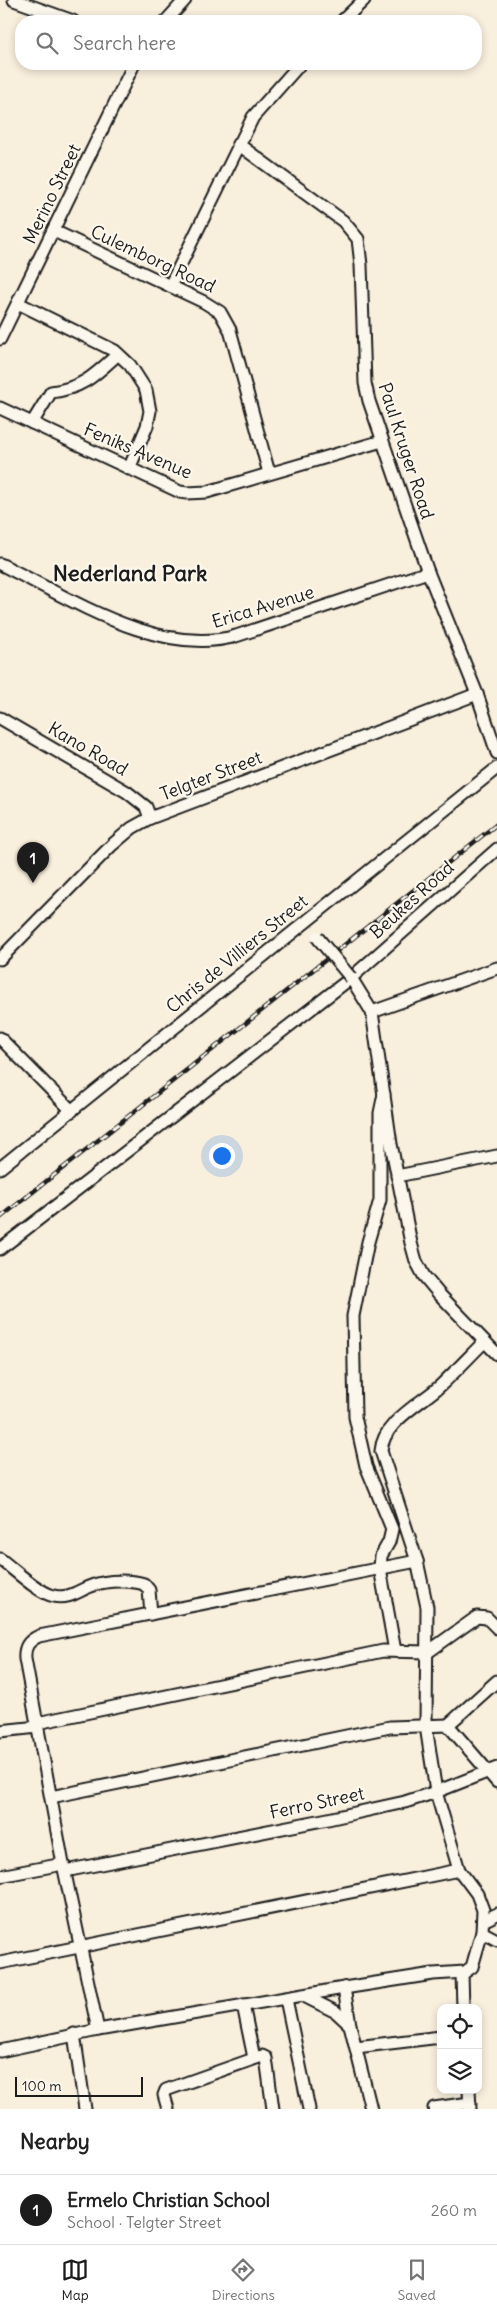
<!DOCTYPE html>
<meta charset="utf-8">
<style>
:root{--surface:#fff;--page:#f6f6f6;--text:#222;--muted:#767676;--line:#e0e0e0;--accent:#1c1c1c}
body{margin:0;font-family:Delius,sans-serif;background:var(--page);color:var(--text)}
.controls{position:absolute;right:15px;bottom:15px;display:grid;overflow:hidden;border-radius:10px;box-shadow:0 2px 8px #0003}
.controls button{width:45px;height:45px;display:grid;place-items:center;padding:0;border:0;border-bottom:1px solid var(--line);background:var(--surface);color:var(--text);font:25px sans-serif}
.scale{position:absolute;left:15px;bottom:12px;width:128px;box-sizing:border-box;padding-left:5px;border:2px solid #1c1c1c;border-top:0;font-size:14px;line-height:18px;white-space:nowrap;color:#1c1c1c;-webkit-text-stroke:4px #fbf7ec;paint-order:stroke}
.you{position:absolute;left:221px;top:1155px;width:18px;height:18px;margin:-12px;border:4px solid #fff;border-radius:50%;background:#1a73e8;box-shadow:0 0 0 8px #1a73e833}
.badge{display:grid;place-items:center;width:32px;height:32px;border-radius:50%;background:var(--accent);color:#fff;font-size:16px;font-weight:700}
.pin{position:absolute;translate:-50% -41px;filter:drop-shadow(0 1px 2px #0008)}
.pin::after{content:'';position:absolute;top:26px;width:18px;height:15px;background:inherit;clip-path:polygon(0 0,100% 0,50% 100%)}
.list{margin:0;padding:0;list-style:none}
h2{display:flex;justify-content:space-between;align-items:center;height:65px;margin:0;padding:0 20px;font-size:21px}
h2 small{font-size:16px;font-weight:400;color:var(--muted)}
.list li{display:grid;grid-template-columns:32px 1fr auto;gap:15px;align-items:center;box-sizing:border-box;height:70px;padding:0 20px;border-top:1px solid var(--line)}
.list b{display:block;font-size:19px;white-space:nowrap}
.list p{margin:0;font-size:16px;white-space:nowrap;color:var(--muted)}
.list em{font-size:16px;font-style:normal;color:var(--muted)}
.icon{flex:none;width:28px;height:28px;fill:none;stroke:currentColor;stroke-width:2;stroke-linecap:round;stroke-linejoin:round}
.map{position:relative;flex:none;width:497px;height:2109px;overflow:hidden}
.search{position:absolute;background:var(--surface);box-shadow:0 2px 8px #0003;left:15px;right:15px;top:15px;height:55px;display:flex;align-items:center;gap:12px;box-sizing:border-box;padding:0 18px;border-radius:20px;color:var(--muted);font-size:19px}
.sheet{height:135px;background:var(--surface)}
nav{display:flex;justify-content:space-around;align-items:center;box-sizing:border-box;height:70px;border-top:1px solid var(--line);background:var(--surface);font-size:14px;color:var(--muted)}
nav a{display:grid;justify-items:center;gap:2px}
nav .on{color:var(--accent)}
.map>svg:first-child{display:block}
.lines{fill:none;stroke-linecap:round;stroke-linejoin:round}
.minor-casing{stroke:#1c1c1c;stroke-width:15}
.minor{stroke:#fbf7ec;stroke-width:11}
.rail-casing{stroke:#1c1c1c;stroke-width:4.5}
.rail{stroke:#fbf7ec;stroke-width:2.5;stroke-dasharray:8;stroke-linecap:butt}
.minor-bridge-casing{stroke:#1c1c1c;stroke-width:15;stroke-linecap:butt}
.minor-bridge{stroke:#fbf7ec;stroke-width:11}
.labels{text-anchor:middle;stroke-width:4.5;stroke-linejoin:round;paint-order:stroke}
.street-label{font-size:18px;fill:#1c1c1c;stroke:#fbf7ec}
.district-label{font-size:22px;font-weight:bold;fill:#1c1c1c;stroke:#fbf7ec}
</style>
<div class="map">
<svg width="497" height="2109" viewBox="0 0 497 2109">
<rect width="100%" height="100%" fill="#f9efdd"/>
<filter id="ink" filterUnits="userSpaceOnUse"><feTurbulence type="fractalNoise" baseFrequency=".02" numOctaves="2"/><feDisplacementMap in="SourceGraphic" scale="10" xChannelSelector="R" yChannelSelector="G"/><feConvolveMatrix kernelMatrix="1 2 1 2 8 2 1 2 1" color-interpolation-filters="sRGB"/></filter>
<g filter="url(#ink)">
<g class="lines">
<defs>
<g id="minor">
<path d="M14,0L73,21"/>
<path d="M166,21L185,0"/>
<path d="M342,21L364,0"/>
<path d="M238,144L343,221L358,239L361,265L365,383L369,401L428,572L477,694L497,753"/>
<path d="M54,231L204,302L220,312L230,330L269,473"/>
<path d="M170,286L253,117L300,64"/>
<path d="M18,303L115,351L130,365L146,390L150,411L147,426L129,469"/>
<path d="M0,339L134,64"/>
<path d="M0,408L180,492L187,493L207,492L382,441"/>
<path d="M32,423L51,392C83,388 95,375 118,354"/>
<path d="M0,564C68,597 159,658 236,636L428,572"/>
<path d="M0,718L127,792L146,807L150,818"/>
<path d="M0,959L112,845L132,828L150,818L477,694"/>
<path d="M351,978L372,1012L391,1144L411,1243L416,1261L424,1276L439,1294L497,1354"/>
<path d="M372,1012L497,968"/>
<path d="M0,1038L72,1111"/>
<path d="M384,1094L380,1113V1200L368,1242L353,1316L355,1417L366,1466L392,1529L389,1542L381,1556L380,1568L395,1651"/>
<path d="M0,1168L497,768"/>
<path d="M397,1176L497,1156"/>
<path d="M0,1249L351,978L497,849"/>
<path d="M0,1559C14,1569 38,1593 54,1596C70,1600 80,1589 94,1585C108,1580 130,1580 144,1584L149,1590L151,1614"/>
<path d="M428,1652L477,1617L487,1618L497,1628"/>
<path d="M37,1723L383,1651L428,1652"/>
<path d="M448,1725L497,1681"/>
<path d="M0,1731L38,1727"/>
<path d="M51,1797L390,1727L448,1725L497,1782"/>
<path d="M65,1871L328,1819L405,1802L436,1792L497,1768"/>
<path d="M0,1876L63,1864"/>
<path d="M483,1921L497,1914"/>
<path d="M482,1932L497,1940"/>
<path d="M0,1963L459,1870"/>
<path d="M462,1973L463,2008"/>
<path d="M344,1988L350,2025L371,2109"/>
<path d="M304,1996L336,2012L350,2025"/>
<path d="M286,1999L309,2109"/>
<path d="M243,2005L254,2058"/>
<path d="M98,2030L63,1864L25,1659C24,1647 28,1641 39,1636L417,1561"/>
<path d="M74,2034L85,2109"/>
<path d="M356,2047L441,2037"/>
<path d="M0,2051L98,2030L344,1988L433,1974L465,1972L472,1967L482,1932L483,1910L477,1894L459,1870L436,1792L426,1726L427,1607L417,1561L381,1451C383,1422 420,1404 440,1386C455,1372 469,1357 484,1342"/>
<path d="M469,2090L470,2109"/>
<path d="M434,2108L470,2103"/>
<path d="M168,2109L164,2095L166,2090L262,2056L266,2058L273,2109"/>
</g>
</defs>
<use href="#minor" class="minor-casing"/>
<use href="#minor" class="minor"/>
<defs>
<path id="rail" d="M0,1218L497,824"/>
</defs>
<use href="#rail" class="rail-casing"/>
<use href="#rail" class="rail"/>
<defs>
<path id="minor-bridge" d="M317,937L351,978"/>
</defs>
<use href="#minor-bridge" class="minor-bridge-casing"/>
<use href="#minor-bridge" class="minor-bridge"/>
</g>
</g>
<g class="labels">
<g class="street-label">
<text transform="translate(52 194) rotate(-64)" y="6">Merino Street</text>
<text transform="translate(153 259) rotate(25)" y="6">Culemborg Road</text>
<text transform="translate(138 451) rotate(23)" y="6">Feniks Avenue</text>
<text transform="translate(406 451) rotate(72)" y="6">Paul Kruger Road</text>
<text transform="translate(263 607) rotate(-17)" y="6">Erica Avenue</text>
<text transform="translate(88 749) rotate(30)" y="6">Kano Road</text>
<text transform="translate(211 776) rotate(-21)" y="6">Telgter Street</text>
<text transform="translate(412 900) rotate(-42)" y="6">Beukes Road</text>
<text transform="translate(237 954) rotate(-39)" y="6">Chris de Villiers Street</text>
<text transform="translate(317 1803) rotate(-12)" y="6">Ferro Street</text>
</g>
<g class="district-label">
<text x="130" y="581">Nederland Park</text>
</g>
</g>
</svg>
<div class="controls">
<button><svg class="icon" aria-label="locate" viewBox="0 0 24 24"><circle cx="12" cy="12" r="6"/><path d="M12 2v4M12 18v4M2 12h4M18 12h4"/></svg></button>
<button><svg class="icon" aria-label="layers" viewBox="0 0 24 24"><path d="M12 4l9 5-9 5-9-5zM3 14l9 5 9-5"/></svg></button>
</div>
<div class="scale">100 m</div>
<div class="you"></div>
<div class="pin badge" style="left:33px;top:883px">1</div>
<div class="search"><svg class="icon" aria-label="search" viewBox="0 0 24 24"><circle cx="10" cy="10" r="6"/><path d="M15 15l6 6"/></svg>Search here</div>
</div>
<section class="sheet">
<h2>Nearby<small></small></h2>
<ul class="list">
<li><span class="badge">1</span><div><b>Ermelo Christian School</b><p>School · Telgter Street</p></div><em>260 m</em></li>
</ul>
</section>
<nav>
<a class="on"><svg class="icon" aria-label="map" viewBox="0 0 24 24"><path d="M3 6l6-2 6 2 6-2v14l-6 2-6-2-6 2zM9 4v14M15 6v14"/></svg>Map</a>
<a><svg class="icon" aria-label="directions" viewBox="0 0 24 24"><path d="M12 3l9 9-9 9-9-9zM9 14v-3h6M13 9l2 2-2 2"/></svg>Directions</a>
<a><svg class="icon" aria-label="saved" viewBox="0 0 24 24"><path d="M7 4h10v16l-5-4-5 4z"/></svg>Saved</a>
</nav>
